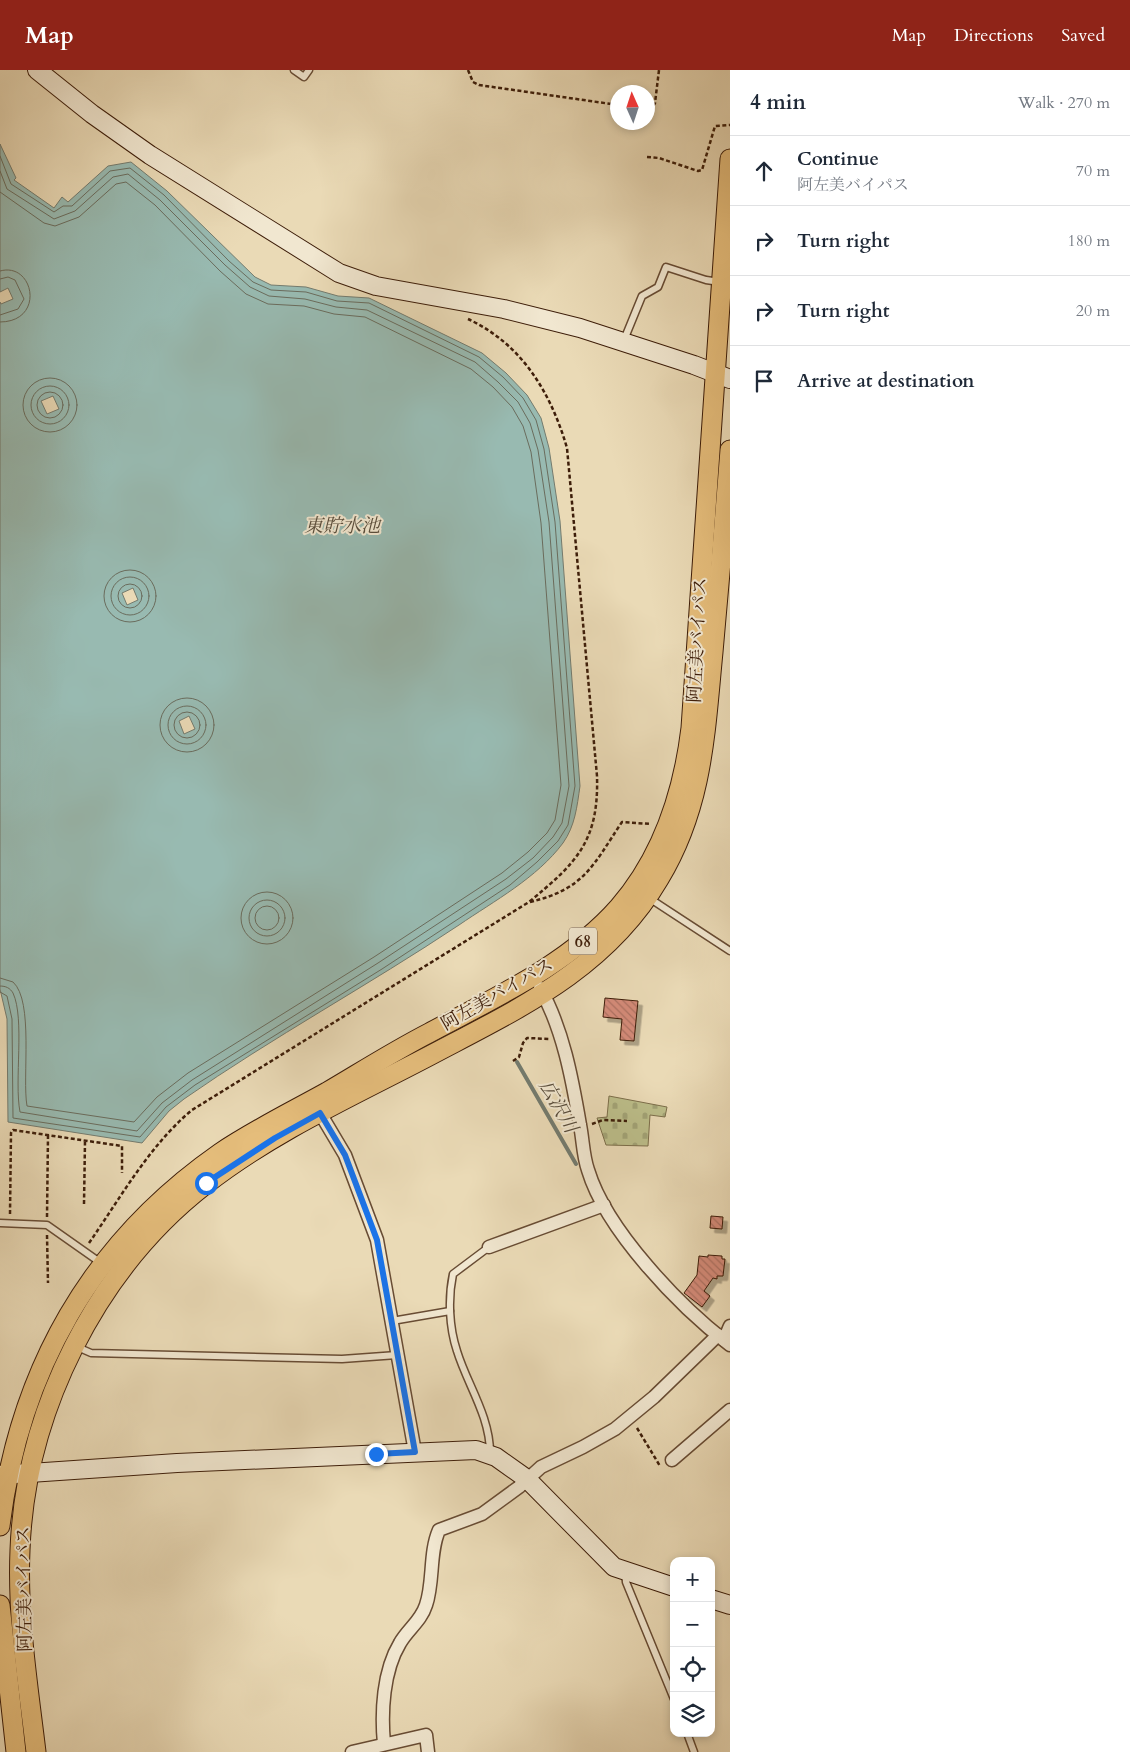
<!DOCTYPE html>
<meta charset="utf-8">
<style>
:root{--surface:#fff;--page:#f2f2f3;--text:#1f2937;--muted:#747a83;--line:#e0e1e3;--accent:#8f2418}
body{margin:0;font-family:Cardo,"Noto Serif JP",serif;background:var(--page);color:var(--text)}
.controls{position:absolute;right:15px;bottom:15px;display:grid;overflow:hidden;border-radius:10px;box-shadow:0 2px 8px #0003}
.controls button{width:45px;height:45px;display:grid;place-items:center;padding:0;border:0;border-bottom:1px solid var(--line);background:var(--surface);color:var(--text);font:25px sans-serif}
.compass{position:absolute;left:610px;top:15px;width:45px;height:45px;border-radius:50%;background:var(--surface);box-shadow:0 2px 8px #0003;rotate:357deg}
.stop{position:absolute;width:15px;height:15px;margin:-11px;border:4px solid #1a73e8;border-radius:50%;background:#fff}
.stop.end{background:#1a73e8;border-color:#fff;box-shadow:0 1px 5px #0008}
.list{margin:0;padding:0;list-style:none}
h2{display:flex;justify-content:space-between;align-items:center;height:65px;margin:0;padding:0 20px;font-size:21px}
h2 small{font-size:16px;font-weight:400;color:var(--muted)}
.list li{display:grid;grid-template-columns:32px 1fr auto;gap:15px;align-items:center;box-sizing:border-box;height:70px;padding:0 20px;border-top:1px solid var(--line)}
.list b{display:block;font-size:19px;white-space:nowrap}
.list p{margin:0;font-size:16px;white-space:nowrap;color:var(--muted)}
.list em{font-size:16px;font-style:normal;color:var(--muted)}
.icon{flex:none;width:28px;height:28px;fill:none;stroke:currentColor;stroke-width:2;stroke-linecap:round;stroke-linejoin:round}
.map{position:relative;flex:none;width:730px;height:1682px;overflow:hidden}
header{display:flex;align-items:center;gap:30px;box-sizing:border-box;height:70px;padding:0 25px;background:var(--accent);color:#fff}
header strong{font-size:24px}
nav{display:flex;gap:28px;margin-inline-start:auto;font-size:18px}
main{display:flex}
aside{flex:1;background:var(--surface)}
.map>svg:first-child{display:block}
.cemetery{fill:url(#cemetery-stones);stroke:#7c6e4a}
.water{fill:#98bab1;stroke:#747b6e;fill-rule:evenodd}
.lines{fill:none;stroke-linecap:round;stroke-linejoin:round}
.shore{stroke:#6a6c5d;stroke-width:1}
.stream{stroke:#747b6e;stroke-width:4}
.building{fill:url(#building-back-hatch);stroke:#3d1d09;filter:url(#shadow)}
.lane-casing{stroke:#684c34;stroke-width:9}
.street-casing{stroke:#684c34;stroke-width:15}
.secondary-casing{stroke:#3d1d09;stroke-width:20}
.primary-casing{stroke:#3d1d09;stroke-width:21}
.path{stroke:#3d1d09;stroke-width:2.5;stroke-dasharray:4 2.5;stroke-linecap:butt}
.lane{stroke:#f1e7d0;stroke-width:6}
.street{stroke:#f1e7d0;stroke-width:12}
.secondary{stroke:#f1e7d0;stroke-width:18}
.primary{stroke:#e5bd7b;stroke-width:19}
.route{stroke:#1a73e8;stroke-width:6}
.labels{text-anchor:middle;stroke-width:4;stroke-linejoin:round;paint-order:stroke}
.shield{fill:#f1e7d0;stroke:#735a45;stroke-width:1}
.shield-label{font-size:16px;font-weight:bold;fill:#3d1d09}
.street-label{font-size:18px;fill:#3d1d09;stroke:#f1e7d0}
.water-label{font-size:19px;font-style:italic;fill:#584c3b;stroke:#f1e7d0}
</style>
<header>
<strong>Map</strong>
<nav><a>Map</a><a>Directions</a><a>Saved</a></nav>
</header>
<main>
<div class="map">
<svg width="730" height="1682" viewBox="0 0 730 1682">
<defs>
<pattern id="cemetery-stones" width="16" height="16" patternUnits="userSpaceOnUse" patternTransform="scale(1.25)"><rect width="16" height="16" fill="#bcbe8a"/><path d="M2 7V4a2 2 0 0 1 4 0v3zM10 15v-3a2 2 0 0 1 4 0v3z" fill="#a2a376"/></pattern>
<pattern id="building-back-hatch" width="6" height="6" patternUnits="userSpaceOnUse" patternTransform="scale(1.25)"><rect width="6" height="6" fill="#d48b79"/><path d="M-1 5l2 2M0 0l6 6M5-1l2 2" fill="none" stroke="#ad7161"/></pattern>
<filter id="shadow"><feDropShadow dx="4.5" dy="4.5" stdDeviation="0" flood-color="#0004"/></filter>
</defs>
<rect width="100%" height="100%" fill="#eadab6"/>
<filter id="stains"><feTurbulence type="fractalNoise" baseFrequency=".004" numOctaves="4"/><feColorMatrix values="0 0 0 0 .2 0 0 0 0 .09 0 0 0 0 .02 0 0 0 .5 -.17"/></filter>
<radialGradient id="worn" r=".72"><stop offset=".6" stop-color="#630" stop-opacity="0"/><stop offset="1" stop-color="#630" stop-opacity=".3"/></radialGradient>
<path class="cemetery" d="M609,1026L667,1037L665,1047L650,1045L648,1076L606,1075L597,1048L607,1047Z"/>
<path class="water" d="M0,74L16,108L14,110L54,138L62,127L68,132L108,96L131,92L167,121L255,207L271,215L306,217L338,226L369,228L482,283L506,303L527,325L541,348L549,378L560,451L580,716C577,737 575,756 563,773C537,808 494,831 459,855C369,915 273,967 184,1029L169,1041L142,1073L8,1052L7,949L0,919V232L1,234L13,229L8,218L0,222ZM53,326L59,339L47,344L41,331ZM133,518L138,530L127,535L122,523ZM189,646L195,659L184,664L179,651Z"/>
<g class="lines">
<g class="shore">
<path d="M0,86L11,114L54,142L63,136H72L110,101L130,98L164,125L229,191L253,212L271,220L306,222L337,231L369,233L479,287L503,307L523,328L536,350L544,379L555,452L575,716L568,755L558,771L537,792L510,815L382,899L195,1015L166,1037L140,1067L13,1048L12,949L7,926L0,922"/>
<path d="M0,101L7,119L54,149L75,141L113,107L128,104L160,130L225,195L250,217L269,226L305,229L336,237L367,240L475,292L498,312L518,332L530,353L538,380L549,452L569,716L562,753L553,767L533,788L506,809L378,893L192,1010L162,1033L137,1061L20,1042C14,1011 25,949 13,923C10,918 6,916 0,916"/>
<path d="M0,122L44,153L55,156L79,147L116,114L126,112L155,135L220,201L246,224L268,234L304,236L334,244L365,247L471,299L493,317L512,337L523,356L531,382L541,453L561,715L555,750L547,763L528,782L502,803L374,887L188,1003L157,1027L134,1052L27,1036C22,1007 34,931 13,912L0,908"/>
<path d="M0,201C34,191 46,252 0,252"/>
<path d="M0,209L8,207L15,210L24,229L18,239L0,245"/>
<circle cx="50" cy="335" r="27"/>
<circle cx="50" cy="335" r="19"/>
<circle cx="50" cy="335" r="13"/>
<circle cx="130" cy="526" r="26"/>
<circle cx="130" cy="526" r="19"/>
<circle cx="130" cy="526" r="12"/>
<circle cx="187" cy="655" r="27"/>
<circle cx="187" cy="655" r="19"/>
<circle cx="187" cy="655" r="13"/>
<circle cx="267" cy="848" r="26"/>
<circle cx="267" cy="848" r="18"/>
<circle cx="267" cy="848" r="12"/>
</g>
<path class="stream" d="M517,992L576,1094"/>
</g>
<g class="building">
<path d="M605,928L638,931L634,971L620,970L622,949L603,947Z"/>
<path d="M711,1146L723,1147L722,1159L710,1158Z"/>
<path d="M708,1185L722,1186V1189H725L723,1206H717V1209L713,1208L704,1221L710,1226L702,1237L684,1223L697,1205L699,1186L708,1187Z"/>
</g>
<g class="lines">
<defs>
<g id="lane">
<path d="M294,0L304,7L309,0"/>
<path d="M624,270L642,226L658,217L666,197L706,210L720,212"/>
<path d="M649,828L730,881"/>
<path d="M0,1153L47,1155L101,1193"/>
<path d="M489,1177L453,1204C448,1228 449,1257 457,1281C467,1314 490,1346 490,1383"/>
<path d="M392,1251L450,1241"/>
<path d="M75,1276L91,1283L342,1289L397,1285"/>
<path d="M625,1502L626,1512L674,1629"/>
<path d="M687,1663L694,1682"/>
</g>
<g id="street">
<path d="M540,918C563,959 572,1008 580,1055C583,1070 583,1086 588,1100C606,1160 680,1237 730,1275"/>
<path d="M320,1043L345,1085L377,1170L415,1382"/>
<path d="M489,1177L604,1135"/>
<path d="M724,1270L730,1256"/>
<path d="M672,1390L730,1340"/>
<path d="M384,1674C381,1642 383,1601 400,1573C408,1559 421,1551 426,1535C434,1512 429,1483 439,1460L482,1444L519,1417L541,1397L583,1377L615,1359L654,1327L718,1265"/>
<path d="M352,1682L426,1665L428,1682"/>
</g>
<g id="secondary">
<path d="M37,0L92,44L150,85L339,203L376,216L504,239L580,258L694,295L730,309"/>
<path d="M0,1405L177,1393L476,1380L496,1387L527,1409L614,1497L674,1517"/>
<path d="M711,1529L730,1535"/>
</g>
<g id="primary">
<path d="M0,1456C19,1301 91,1173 220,1083C254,1060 291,1042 327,1022C361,1002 394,981 429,963C494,928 569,894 619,837C663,786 683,724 691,658L730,89"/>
<path d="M0,1535L16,1682"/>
<path d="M36,1682C28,1615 17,1547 20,1480C25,1342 96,1199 206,1114C274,1061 355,1025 431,985C520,938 606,899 659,809C703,736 705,664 713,582C719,515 725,447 730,380"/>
</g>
</defs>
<use href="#lane" class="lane-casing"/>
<use href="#street" class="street-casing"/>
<use href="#secondary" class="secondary-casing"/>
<use href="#primary" class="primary-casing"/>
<g class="path">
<path d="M468,0L473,12L479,15L618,35"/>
<path d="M648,38H652L655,33L659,0"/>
<path d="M647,87L659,88L698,101L702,100L715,56L730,55"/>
<path d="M530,832C585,819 593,795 622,752L651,754"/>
<path d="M513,991L519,987L523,973L527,968L550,969"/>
<path d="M592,1054L603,1050L627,1051"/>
<path d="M84,1134L85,1071"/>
<path d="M10,1144L11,1063L13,1060L122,1076V1103"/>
<path d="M47,1147L48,1065"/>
<path d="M47,1165L48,1213"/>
<path d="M89,1173C121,1127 149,1076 192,1040L529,832C576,793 599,772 597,706L567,378C551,323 522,274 468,249"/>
<path d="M637,1358L660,1396"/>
</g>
<use href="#lane" class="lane"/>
<use href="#street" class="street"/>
<use href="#secondary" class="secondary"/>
<use href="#primary" class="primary"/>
</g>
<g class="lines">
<path class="route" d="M206,1113L275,1068L320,1043L345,1085L377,1170L415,1382L376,1384"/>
</g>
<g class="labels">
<rect class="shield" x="569" y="857.5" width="28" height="27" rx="4"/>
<g class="shield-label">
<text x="583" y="877">68</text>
</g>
<g class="street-label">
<text transform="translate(697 570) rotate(-87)" y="6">阿左美バイパス</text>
<text transform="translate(497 924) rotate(-30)" y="6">阿左美バイパス</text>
<text transform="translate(24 1519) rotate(-91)" y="6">阿左美バイパス</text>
</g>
<g class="water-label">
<text x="342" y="462">東貯水池</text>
<text transform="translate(559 1036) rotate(60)" y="7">広沢川</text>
</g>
</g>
<rect width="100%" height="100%" filter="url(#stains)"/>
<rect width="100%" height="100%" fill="url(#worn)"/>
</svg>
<div class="controls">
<button>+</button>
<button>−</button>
<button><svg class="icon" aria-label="locate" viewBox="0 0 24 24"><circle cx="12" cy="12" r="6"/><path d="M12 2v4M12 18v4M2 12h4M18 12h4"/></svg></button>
<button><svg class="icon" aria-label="layers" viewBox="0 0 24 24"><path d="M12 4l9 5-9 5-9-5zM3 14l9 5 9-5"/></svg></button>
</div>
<svg class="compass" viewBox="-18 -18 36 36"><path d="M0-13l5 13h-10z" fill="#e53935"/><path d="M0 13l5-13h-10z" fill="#747a83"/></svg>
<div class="stop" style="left:206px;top:1113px"></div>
<div class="stop end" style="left:376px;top:1384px"></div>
</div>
<aside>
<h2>4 min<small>Walk · 270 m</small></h2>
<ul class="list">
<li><svg class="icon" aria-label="ahead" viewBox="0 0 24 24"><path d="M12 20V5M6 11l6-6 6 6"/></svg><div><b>Continue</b><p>阿左美バイパス</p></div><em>70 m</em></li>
<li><svg class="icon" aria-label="right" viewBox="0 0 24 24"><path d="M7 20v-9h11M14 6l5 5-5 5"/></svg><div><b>Turn right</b></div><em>180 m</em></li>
<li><svg class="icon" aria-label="right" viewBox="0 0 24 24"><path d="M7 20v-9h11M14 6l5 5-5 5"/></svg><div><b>Turn right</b></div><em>20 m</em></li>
<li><svg class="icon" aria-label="arrive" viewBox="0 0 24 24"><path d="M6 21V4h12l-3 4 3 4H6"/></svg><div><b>Arrive at destination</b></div></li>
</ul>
</aside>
</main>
